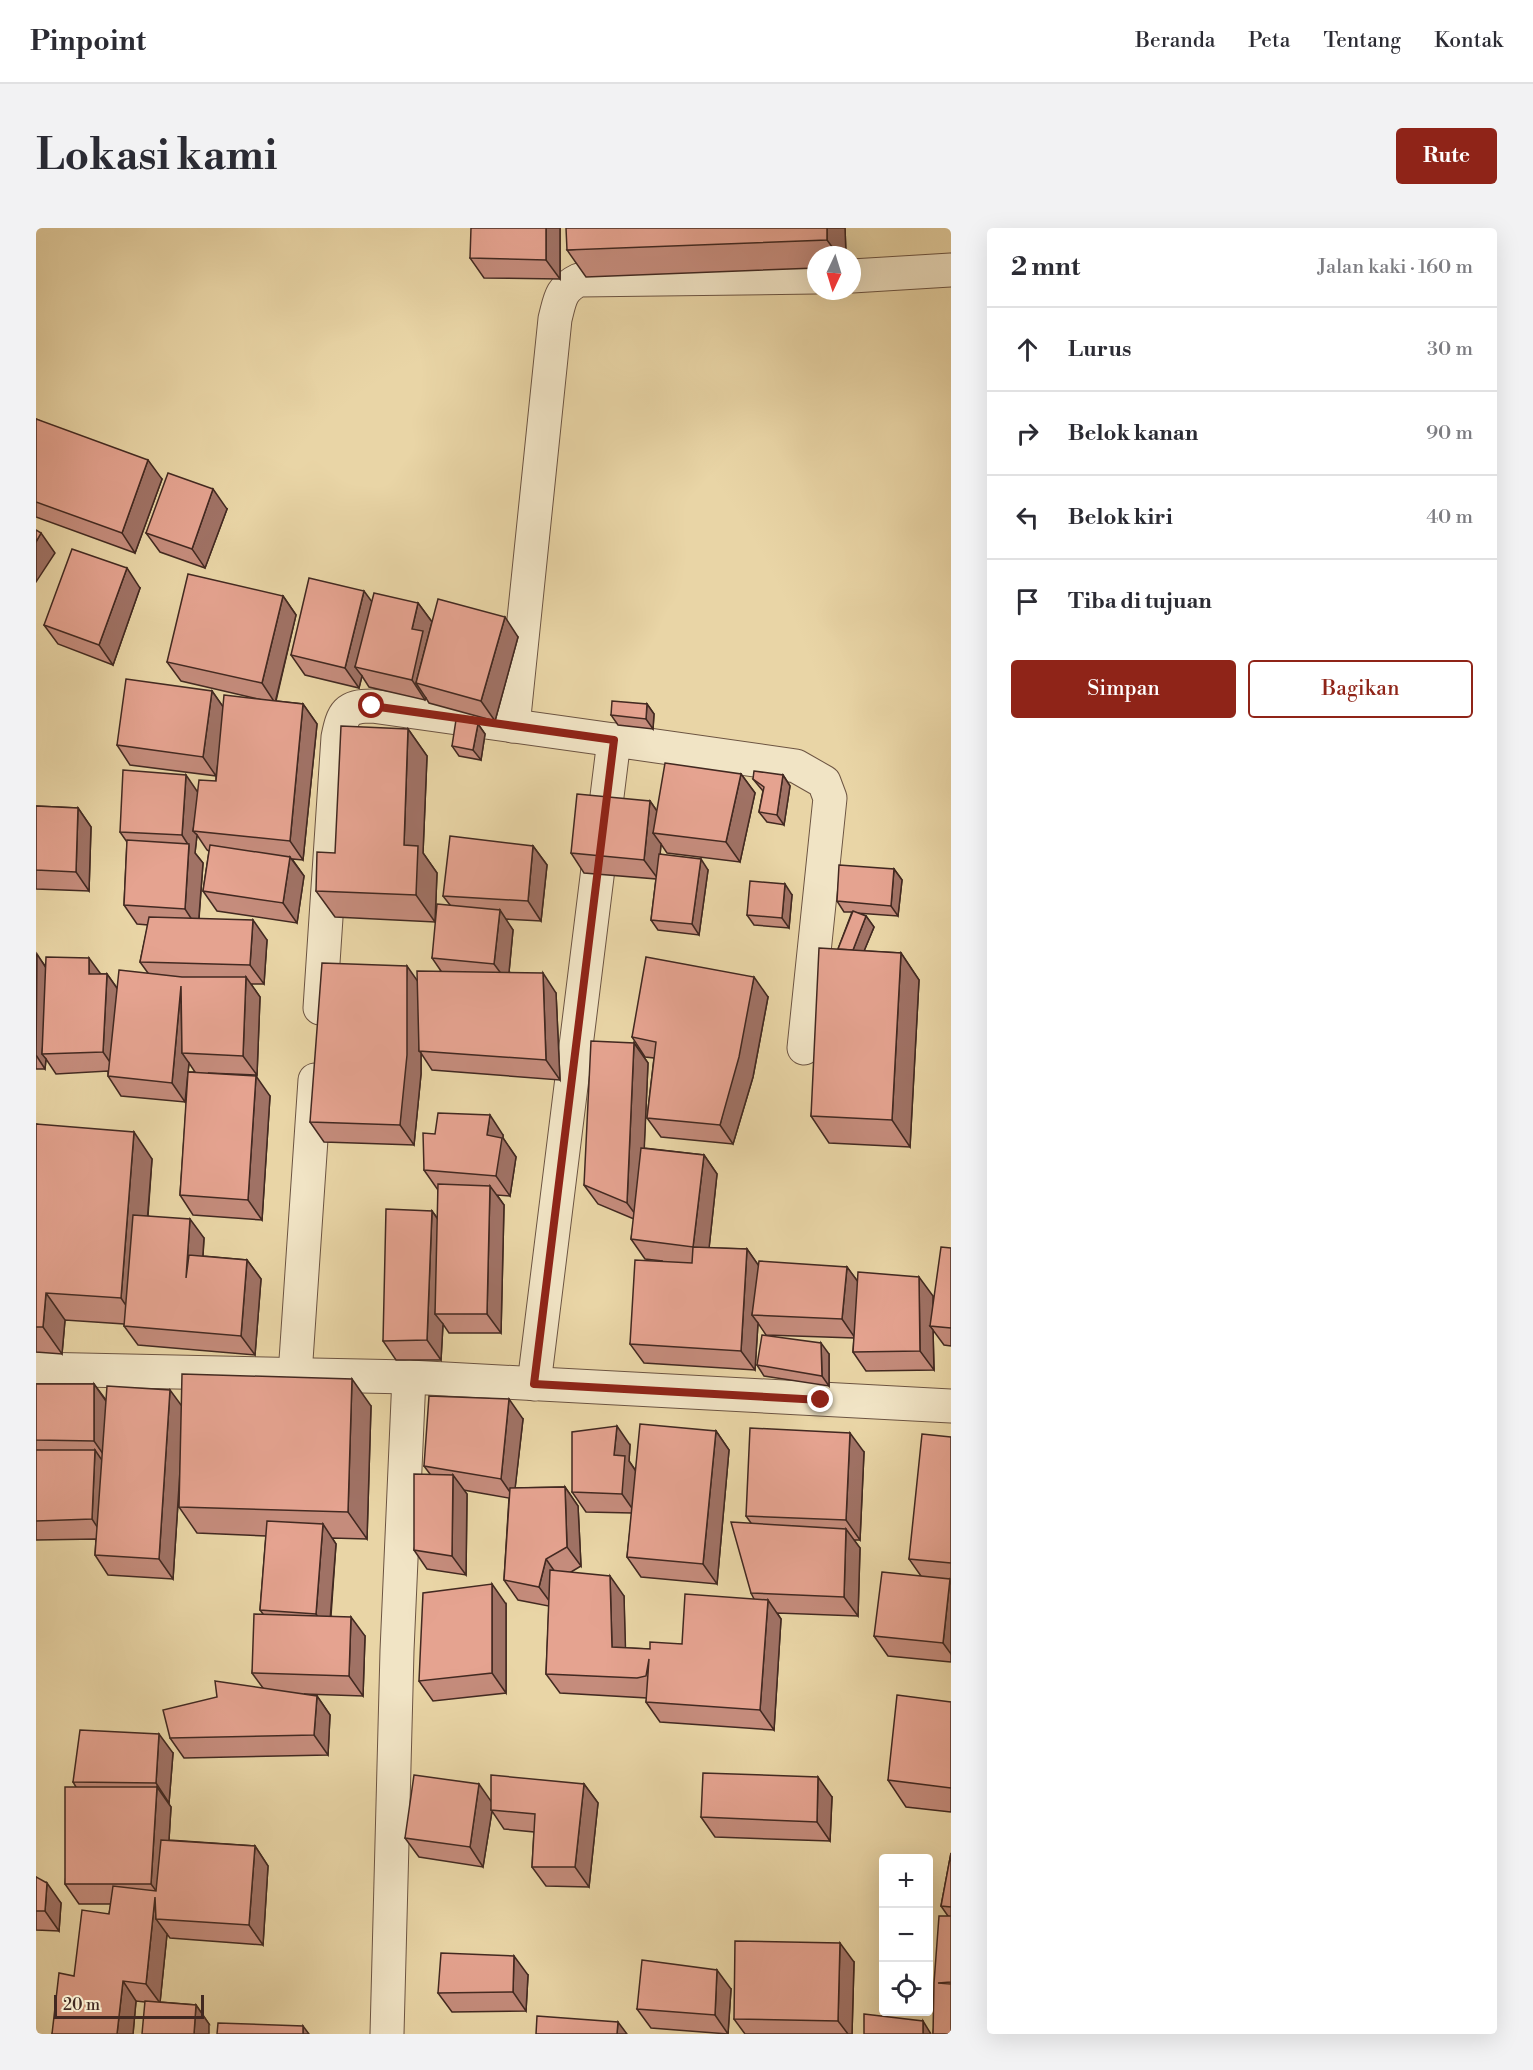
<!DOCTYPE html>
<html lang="id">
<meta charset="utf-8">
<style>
:root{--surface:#fff;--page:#f2f2f3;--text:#2b2b33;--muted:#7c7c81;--line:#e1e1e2;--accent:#8f2418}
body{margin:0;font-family:"Libre Bodoni",serif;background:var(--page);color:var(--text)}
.controls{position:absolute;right:18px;bottom:18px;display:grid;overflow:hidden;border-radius:6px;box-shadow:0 6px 24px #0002}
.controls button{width:54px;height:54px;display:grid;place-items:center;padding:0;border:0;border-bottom:2px solid var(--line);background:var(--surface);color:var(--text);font:30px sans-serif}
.compass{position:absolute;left:771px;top:18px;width:54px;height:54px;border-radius:50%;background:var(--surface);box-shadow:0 6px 24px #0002;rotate:184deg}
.scale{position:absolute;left:18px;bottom:15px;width:150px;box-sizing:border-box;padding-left:6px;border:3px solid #422921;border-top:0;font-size:16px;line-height:21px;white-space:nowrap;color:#422921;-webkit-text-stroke:4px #f1e4c5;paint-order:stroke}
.stop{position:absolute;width:18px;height:18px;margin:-14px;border:4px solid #8f2418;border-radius:50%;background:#fff}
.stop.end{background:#8f2418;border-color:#fff;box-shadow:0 2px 6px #0008}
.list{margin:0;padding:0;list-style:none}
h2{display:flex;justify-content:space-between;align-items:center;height:78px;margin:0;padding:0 24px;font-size:26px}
h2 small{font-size:20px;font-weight:400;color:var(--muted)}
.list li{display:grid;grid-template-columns:39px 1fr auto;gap:18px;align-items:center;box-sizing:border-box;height:84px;padding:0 24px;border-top:2px solid var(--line)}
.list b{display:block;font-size:22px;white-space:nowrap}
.list em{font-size:20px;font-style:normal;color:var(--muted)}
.actions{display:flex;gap:12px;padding:18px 24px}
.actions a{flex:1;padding:14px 0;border:2px solid var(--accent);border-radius:6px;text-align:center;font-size:21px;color:var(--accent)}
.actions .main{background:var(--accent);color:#fff}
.icon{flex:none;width:33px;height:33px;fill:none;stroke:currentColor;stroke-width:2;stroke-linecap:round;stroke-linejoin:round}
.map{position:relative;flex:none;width:915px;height:1806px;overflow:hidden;border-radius:6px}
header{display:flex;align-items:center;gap:36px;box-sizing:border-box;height:84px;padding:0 30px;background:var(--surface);border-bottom:2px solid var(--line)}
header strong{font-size:28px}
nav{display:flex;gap:33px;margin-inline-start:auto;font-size:21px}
.intro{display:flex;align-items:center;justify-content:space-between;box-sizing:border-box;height:144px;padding:0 36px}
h1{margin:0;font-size:42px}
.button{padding:15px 27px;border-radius:6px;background:var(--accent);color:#fff;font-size:21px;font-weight:700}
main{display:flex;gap:36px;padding:0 36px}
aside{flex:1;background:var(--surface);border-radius:6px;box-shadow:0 6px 24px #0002}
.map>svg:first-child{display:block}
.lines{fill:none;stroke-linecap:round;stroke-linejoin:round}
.minor-casing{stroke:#6c5442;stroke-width:35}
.minor{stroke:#f1e4c5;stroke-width:33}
.wall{fill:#c58c7c;stroke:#422921;stroke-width:1.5;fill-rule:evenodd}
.shaded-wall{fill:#a07265;stroke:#422921;stroke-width:1.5}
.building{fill:#e5a390;stroke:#422921;stroke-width:1.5}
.route{stroke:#8f2418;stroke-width:8}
</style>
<header>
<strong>Pinpoint</strong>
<nav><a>Beranda</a><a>Peta</a><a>Tentang</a><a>Kontak</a></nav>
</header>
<div class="intro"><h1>Lokasi kami</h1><a class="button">Rute</a></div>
<main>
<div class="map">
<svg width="915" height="1806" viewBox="0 0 915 1806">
<rect width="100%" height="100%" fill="#e9d5a6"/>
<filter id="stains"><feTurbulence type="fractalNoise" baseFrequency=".00333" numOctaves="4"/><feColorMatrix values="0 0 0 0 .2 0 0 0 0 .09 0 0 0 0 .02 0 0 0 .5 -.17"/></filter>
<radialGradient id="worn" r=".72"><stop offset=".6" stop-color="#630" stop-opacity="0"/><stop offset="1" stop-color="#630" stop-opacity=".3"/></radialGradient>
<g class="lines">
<defs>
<g id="minor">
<path d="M816,48L915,42"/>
<path d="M477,498L519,91C524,72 524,61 543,52L780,49"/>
<path d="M284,780L302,509C307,485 310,478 336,478L578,512"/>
<path d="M0,1141L373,1149L915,1178"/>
<path d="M259,1147L279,852"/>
<path d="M498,1156L578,512L760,538L788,554L794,570L768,820"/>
<path d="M351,1806L361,1423L373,1149"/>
</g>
</defs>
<use href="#minor" class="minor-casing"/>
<use href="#minor" class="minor"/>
</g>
<g class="wall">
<path d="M524,0V51L448,50L434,30Z"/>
<path d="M809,0L810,27H780V40L550,49L531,22Z"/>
<path d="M0,191L126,251L99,325L0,289Z"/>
<path d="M191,281L169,340L124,324L110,305Z"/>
<path d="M104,360L77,437L22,416L8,397Z"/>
<path d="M247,368L260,387L240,473L267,476L281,496L267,632L256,631L268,648L261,695L181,683L167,663L173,623L171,622L161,607L159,625L167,635L163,691L231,712L228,756H215L224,769L221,847L172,845L234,868L226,992L157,987L144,967L152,853L149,874L85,868L72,848V843L20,846L10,831L9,841H0V726L10,739L65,746H71L81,760L112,745L104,734L112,697L101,696L88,677L91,614L84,604L180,553V548L94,537L81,517L176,463L187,479L226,472L145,453L131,434ZM153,835L159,844H152Z"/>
<path d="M336,374L382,375L396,394L482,409L459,493L393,475L390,470L389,472L333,459L326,448L323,460L269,447L255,427Z"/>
<path d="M611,476L618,486L617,501L582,497L575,487Z"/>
<path d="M442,496L449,506L445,532L423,528L416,518Z"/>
<path d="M372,501L391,528L387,625L401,645L399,694L299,689L280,663L299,625Z"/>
<path d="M705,546L719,565L704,634L631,625L625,616L624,626L672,642L663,707L622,702L615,692L620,651L548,645L535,625L614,573L621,583Z"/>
<path d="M747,547L754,558L748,597L731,594L723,584L727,563L717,551Z"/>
<path d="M0,578L42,580L55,599L53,663L0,661Z"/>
<path d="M497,618L511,637L505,693L469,691L477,702L473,744L520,765L524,852L396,842L385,825V846L378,917L288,914L274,894L381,752L405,743L396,730L414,677L407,668Z"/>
<path d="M858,641L866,652L862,688L820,685L830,688L838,699L828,723L865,725L883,752L874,919L793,915L775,888L802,721L816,684H808L801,673Z"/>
<path d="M756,667L753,700L718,697L711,687Z"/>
<path d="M732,769L717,849L697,916L625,909L611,890L618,830L609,829L596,809Z"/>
<path d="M598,815L612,835L608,920L668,927L681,946L673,1020L711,1021L722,1037L811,1039L822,1054L897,1068V1076L915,1020V1118L908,1117L897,1102L898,1142L830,1143L817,1124L818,1110L730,1107L722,1095L719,1142L608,1135L594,1116L626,1033L609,1031L595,1011L598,991L562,976L548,957Z"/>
<path d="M0,896L116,931L112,988L168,1010L167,1028L211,1032L225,1051L219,1127L102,1117L88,1098V1096L29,1092L26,1126L0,1124Z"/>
<path d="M399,906L467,907V910L480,929L474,968L461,967L468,977L465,1105H413L407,1096L405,1132H360L347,1113L396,983L402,991V962L388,942Z"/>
<path d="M793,1126V1158L728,1148L721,1137Z"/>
<path d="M0,1156H58L70,1172L145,1178H335L331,1311L296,1310L300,1316L295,1388L329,1408L327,1468L268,1466L281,1468L294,1487L292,1527L148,1530L134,1510L227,1460L216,1445L227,1386L224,1382L230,1308L161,1305L143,1279L144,1245L137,1351L72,1347L59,1327L60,1311L0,1312Z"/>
<path d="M487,1191L479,1260L529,1259L542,1278L545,1338L535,1344L588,1368L589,1420L614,1421L646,1416L718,1371L715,1365V1295L710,1288L828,1224L824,1312H818L824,1320L822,1388L741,1385L745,1391L738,1502L624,1494L610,1474L611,1470L524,1465L510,1446L513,1378L482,1372L468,1352L473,1270L427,1262L431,1266L430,1347L391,1341L378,1322L394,1246L388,1238Z"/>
<path d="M680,1203L693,1222L681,1356L605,1349L591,1329L596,1285L550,1284L536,1264L594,1217L593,1233L600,1243Z"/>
<path d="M915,1209V1434L852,1428L838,1408L885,1348L873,1331Z"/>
<path d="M470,1376V1465L397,1473L383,1453Z"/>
<path d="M915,1474V1584L870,1579L852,1552Z"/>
<path d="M137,1525L133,1575H132L135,1579L133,1612L219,1618L232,1638L227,1717L134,1710L131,1706L124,1774L160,1777L173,1796L109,1774L100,1773L97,1806H16L38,1748L73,1686L75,1676H43L29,1656L40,1559L37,1554Z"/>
<path d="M548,1556L562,1575L553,1659L510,1658L496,1639L498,1604L468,1601L456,1583L447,1639L383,1629L369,1610L455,1572Z"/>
<path d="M796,1569L794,1613L679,1609L665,1589Z"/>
<path d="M915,1625V1806H897L912,1688L905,1678Z"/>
<path d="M0,1649L25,1675L23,1703L0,1702Z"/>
<path d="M818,1734L816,1806H709L698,1791Z"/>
<path d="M492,1747L490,1783L416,1784L402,1765Z"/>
<path d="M695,1761L692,1806L615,1800L601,1781Z"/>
</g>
<g class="shaded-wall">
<path d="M510,0H524V51L510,32Z"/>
<path d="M791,0H809L810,27H802L791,12Z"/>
<path d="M112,232L126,251L99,325L86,305Z"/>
<path d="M177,261L191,281L169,340L156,321Z"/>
<path d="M5,305L19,325L0,354V314Z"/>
<path d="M91,340L104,360L77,437L63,417Z"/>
<path d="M328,363L342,382L319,439L326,448L323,460L309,440Z"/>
<path d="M247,368L260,387L239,475L226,455Z"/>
<path d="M382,375L396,394L380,455L390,470L389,472L376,452V401Z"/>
<path d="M469,389L482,409L459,493L445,473Z"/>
<path d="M176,463L190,483L180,548L167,529Z"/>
<path d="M267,476L281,496L267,632L254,613Z"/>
<path d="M611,476L618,486L617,501L610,491Z"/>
<path d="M442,496L449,506L445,532L437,522Z"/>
<path d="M372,501L391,528L387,625L401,645L399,694L380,667L368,617Z"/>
<path d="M705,546L719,565L704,634L690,614Z"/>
<path d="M150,547L163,566L157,603L161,607L159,625L167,635L162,701L149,681L153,618L146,607Z"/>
<path d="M747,547L754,558L748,597L741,587Z"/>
<path d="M614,573L627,592L617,605L625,616L622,651L608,632Z"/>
<path d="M42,580L55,599L53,663L40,644Z"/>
<path d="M497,618L511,637L505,693L492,673Z"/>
<path d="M254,629L268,648L261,695L247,675Z"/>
<path d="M665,631L672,642L663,707L656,696Z"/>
<path d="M858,641L866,652L862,688L855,678Z"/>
<path d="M749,656L756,667L753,700L746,690Z"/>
<path d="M464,682L477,702L472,755L458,736Z"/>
<path d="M830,688L838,699L821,740L814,730Z"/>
<path d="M217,692L231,712L228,756L214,737Z"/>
<path d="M865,725L883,752L874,919L856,892Z"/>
<path d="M1,726L14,746L6,826L10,831L9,841L0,827Z"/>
<path d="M53,730L67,749L53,746Z"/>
<path d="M371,738L385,758L383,823L385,825V846L378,917L364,897Z"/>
<path d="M507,745L520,765L524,852L510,832Z"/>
<path d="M71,746L85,766L80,843L67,824Z"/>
<path d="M210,749L224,769L221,847L207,828Z"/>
<path d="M718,749L732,769L717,849L697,916L684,897Z"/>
<path d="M145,758L146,825L153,835L149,874L136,855Z"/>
<path d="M598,815L612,835L605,994L591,975Z"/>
<path d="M220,848L234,868L226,992L212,972Z"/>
<path d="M454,887L467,907V910L480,929L474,968L460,948L451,907Z"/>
<path d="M98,904L116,931L103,1097L85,1070Z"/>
<path d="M668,927L681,946L671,1039L657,1019Z"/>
<path d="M454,958L468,977L465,1105L451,1086Z"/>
<path d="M396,983L410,1003L399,1086L407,1096L405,1132L391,1112Z"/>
<path d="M154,991L168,1010L164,1070L150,1050Z"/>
<path d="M711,1021L725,1041L716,1087L722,1095L719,1142L705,1123Z"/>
<path d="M211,1032L225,1051L219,1127L205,1108Z"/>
<path d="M811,1039L825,1058L819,1110L806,1091Z"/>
<path d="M883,1049L897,1068V1098H894L897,1102L898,1142L884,1123Z"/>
<path d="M10,1065L29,1092L26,1126L7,1099Z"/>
<path d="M785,1115L793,1126V1158L786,1148Z"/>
<path d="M316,1151L335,1178L331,1311L312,1284Z"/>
<path d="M58,1156L72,1176V1233L58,1213Z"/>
<path d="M134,1162L148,1181L137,1351L123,1331Z"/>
<path d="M473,1171L487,1191L478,1270L465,1251Z"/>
<path d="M581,1198L594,1217L593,1233L603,1248L600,1286L586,1266L578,1227Z"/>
<path d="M680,1203L693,1222L681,1356L667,1336Z"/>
<path d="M814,1205L828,1224L824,1312L810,1292Z"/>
<path d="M59,1222L72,1241L69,1311L56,1291Z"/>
<path d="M417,1247L431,1266L430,1347L416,1328Z"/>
<path d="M529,1259L542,1278L545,1338L531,1319Z"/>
<path d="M287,1296L300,1316L293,1405L280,1386Z"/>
<path d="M810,1301L824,1320L822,1388L808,1369Z"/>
<path d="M510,1331L524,1351L517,1378L503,1359Z"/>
<path d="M574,1348L588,1368L590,1438L576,1419Z"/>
<path d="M914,1351L915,1352V1426L907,1415Z"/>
<path d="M456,1356L470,1376V1465L456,1445Z"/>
<path d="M732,1372L745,1391L738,1502L724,1482Z"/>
<path d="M315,1389L329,1408L327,1468L313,1448Z"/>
<path d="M281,1468L294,1487L292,1527L278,1507Z"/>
<path d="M123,1506L137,1525L133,1575L120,1555Z"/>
<path d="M782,1549L796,1569L794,1613L781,1594Z"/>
<path d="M443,1556L457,1576L455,1582L456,1583L447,1639L434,1619Z"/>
<path d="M548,1556L562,1575L553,1659L539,1639Z"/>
<path d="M121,1559L135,1579L129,1675L115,1656Z"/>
<path d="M219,1618L232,1638L227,1717L213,1697Z"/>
<path d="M11,1655L25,1675L23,1703L9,1683Z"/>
<path d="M119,1669L120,1691L131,1706L124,1775L110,1756Z"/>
<path d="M804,1715L818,1734L816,1806H812L802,1793Z"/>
<path d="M478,1728L492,1747L490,1783L477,1764Z"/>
<path d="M681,1742L695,1761L692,1806L679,1787Z"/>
<path d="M87,1753L100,1773L97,1806H81Z"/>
<path d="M160,1777L173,1796V1806H158Z"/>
<path d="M887,1793L895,1806H887Z"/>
<path d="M582,1794L591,1806H581Z"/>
<path d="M267,1798L273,1806H267Z"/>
</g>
<g class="building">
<path d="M435,0H510V32L434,30Z"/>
<path d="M530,0H791V12L531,22Z"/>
<path d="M0,191L112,232L86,305L0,274Z"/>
<path d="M132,245L177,261L156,321L110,305Z"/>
<path d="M0,302L5,305L0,314Z"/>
<path d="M36,321L91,340L63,417L8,397Z"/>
<path d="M152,346L247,368L226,455L131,434Z"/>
<path d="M273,350L328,363L309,440L255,427Z"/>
<path d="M338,365L382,375L376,401L387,403L376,452L319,439Z"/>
<path d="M402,371L469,389L445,473L380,455Z"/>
<path d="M90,451L176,463L167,529L81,517Z"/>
<path d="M188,467L267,476L254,613L157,603L163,552L180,553Z"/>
<path d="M576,473L611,476L610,491L575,487Z"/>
<path d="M420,492L442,496L437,522L416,518Z"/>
<path d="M305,498L372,501L368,617L382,618L380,667L280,663L281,624L299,625Z"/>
<path d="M629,535L705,546L690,614L617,605Z"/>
<path d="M87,542L150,547L146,607L84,604Z"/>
<path d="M718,543L747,547L741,587L723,584L728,559L717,551Z"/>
<path d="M541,566L614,573L608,632L535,625Z"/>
<path d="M0,578L42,580L40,644L0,642Z"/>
<path d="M414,608L497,618L492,673L407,668Z"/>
<path d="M91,612L153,616L149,681L88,677Z"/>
<path d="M174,617L254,629L247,675L167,663Z"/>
<path d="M623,626L665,631L656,696L615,692Z"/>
<path d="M803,637L858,641L855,678L801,673Z"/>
<path d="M714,653L749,656L746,690L711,687Z"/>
<path d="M401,676L464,682L458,736L396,730Z"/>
<path d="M817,683L830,688L817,722L802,721Z"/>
<path d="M113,689L217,692L214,737L104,734Z"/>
<path d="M783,720L865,725L856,892L775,888Z"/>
<path d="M10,729L53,730V746H71L67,824L6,826Z"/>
<path d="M610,729L718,749L703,829L684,897L611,890L620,814L596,809Z"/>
<path d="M286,735L371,738V827L364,897L274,894Z"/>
<path d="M83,742L146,749H210L207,828L146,825L145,758L136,855L72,848Z"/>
<path d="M381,743L507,745L510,832L383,823Z"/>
<path d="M555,813L598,815L591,975L548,957Z"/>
<path d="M152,844L220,848L212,972L144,967Z"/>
<path d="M402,885L454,887L451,907L466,910L460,948L388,942L387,905L399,906Z"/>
<path d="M0,896L98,904L85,1070L10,1065L7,1099H0Z"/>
<path d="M605,920L668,927L657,1019L595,1011Z"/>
<path d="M402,956L454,958L451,1086H399Z"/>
<path d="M350,981L396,983L391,1112L347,1113Z"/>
<path d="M97,987L154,991L150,1050L153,1027L211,1032L205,1108L88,1098Z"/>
<path d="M657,1019L711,1021L705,1123L594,1116L599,1032L656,1035Z"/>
<path d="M905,1019L915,1020V1100L894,1098Z"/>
<path d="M723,1033L811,1039L806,1091L716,1087Z"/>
<path d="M822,1044L883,1049L884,1123L817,1124Z"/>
<path d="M726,1107L785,1115L786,1148L721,1137Z"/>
<path d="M146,1146L316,1151L312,1284L143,1279Z"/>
<path d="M0,1156H58V1213L0,1212Z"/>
<path d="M71,1158L134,1162L123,1331L59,1327Z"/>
<path d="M393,1168L473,1171L465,1251L388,1238Z"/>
<path d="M604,1196L680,1203L667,1336L591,1329Z"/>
<path d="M581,1198L578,1227L589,1228L586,1266L536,1264V1204Z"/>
<path d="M714,1200L814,1205L810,1292L710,1288Z"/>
<path d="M886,1206L915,1209V1335L873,1331Z"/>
<path d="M0,1222H59L56,1291L0,1293Z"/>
<path d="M378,1246L417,1247L416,1328L378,1322Z"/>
<path d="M529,1259L531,1319L510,1331L503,1359L468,1352L474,1260Z"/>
<path d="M231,1293L287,1296L280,1386L224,1382Z"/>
<path d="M695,1294L810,1301L808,1369L715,1365Z"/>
<path d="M514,1342L574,1348L576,1419L614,1421V1414L646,1416L649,1366L732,1372L724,1482L610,1474L613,1431L610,1448L601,1450L510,1446Z"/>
<path d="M846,1344L914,1351L907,1415L838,1408Z"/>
<path d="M456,1356V1445L383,1453L387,1365Z"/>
<path d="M218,1386L315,1389L313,1448L216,1445Z"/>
<path d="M179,1453L281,1468L278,1507L134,1510L127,1482L181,1469Z"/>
<path d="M861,1467L915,1474V1560L852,1552Z"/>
<path d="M44,1502L123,1506L120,1555L37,1554Z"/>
<path d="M667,1545L782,1549L781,1594L665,1589Z"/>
<path d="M378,1547L443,1556L434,1619L369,1610Z"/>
<path d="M455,1547L548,1556L539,1639H496L499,1586L455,1582Z"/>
<path d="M29,1559H121L115,1656H29Z"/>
<path d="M125,1612L219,1618L213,1697L120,1691L119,1669L110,1756L87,1753L81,1806H16L23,1745L38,1748L46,1682L73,1686L77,1658L120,1663Z"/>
<path d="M915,1625V1679L905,1678Z"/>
<path d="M0,1649L11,1655L9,1683H0Z"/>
<path d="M903,1688H915V1754L902,1755L915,1756V1806H897L898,1755Z"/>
<path d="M699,1713L804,1715L802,1793L698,1791Z"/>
<path d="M405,1725L478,1728L477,1764L402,1765Z"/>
<path d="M606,1732L681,1742L679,1787L601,1781Z"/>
<path d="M109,1773L160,1777L158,1806H106Z"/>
<path d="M828,1786L887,1793V1806H828Z"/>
<path d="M501,1788L582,1794L581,1806H500Z"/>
<path d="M182,1795L267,1798V1806H181Z"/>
</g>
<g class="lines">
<path class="route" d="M336,478L578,512L498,1156L785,1172"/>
</g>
<rect width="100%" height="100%" filter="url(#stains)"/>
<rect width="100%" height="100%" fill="url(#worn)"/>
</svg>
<div class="controls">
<button>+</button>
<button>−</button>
<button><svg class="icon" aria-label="locate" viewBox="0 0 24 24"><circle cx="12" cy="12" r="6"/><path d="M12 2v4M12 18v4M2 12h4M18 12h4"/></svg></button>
</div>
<svg class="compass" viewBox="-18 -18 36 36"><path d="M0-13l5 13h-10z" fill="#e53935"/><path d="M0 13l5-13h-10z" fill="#7c7c81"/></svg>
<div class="scale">20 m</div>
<div class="stop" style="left:336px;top:478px"></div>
<div class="stop end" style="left:785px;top:1172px"></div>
</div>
<aside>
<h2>2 mnt<small>Jalan kaki · 160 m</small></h2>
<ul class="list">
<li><svg class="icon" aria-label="ahead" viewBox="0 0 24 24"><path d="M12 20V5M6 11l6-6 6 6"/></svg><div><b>Lurus</b></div><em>30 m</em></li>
<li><svg class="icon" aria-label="right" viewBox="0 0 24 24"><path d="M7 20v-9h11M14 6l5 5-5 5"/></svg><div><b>Belok kanan</b></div><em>90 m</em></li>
<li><svg class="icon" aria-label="left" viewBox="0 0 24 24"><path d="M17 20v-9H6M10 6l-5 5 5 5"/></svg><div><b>Belok kiri</b></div><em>40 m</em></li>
<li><svg class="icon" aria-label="arrive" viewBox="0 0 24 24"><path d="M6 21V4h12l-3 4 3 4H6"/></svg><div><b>Tiba di tujuan</b></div></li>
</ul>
<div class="actions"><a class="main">Simpan</a><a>Bagikan</a></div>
</aside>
</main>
